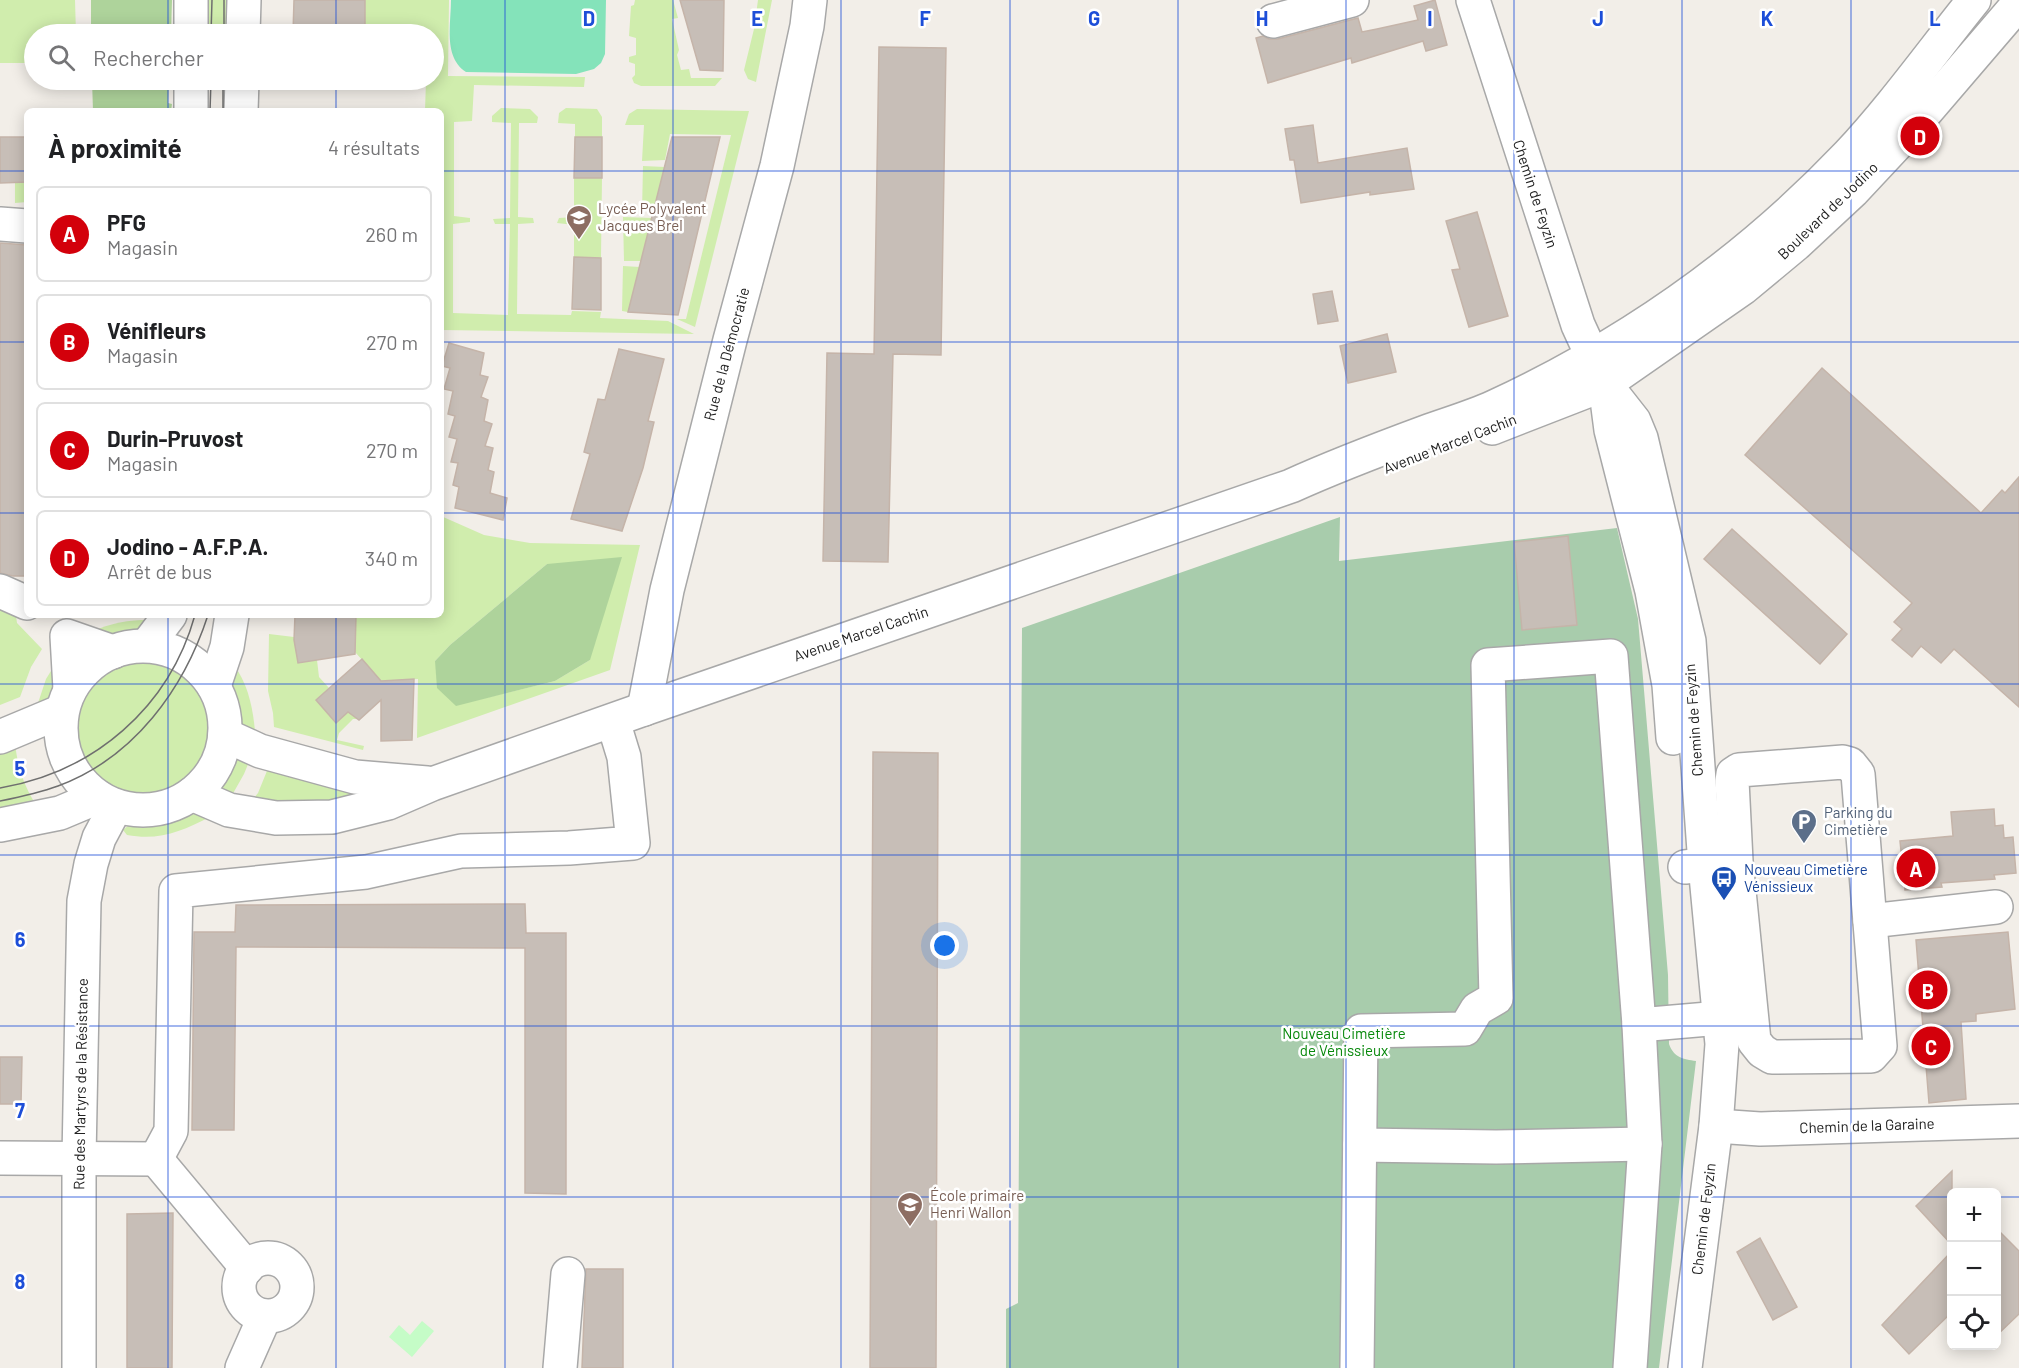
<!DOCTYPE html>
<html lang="fr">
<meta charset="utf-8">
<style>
:root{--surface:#fff;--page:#f6f6f6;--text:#202124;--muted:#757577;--line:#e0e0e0;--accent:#d3000b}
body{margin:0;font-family:Barlow,sans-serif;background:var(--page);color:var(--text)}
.controls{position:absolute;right:18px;bottom:18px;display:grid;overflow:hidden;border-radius:9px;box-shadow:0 3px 15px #0003}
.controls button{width:54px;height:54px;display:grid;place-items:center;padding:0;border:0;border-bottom:2px solid var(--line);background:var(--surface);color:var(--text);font:30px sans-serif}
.you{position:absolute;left:945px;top:946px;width:21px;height:21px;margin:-15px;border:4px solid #fff;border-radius:50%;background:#1a73e8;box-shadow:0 0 0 9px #1a73e833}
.badge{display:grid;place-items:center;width:39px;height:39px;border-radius:50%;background:var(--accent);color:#fff;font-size:20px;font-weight:700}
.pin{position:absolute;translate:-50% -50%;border:3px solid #fff;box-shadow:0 2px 6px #0006}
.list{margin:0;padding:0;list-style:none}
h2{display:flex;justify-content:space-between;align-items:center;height:78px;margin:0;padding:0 24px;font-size:26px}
h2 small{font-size:20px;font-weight:400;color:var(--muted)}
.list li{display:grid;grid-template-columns:39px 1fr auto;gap:18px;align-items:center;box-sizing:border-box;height:96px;margin:0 12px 12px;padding:0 12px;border:2px solid var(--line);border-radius:9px}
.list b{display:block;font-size:22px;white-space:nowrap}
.list p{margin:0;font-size:20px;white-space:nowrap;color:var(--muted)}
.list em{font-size:20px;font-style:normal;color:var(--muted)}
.icon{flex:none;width:33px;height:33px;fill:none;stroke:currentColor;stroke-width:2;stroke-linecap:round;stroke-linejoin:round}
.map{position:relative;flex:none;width:2019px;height:1368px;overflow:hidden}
.search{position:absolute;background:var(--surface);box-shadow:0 3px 15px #0003;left:24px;top:24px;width:420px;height:66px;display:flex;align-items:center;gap:15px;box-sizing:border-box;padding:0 21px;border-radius:33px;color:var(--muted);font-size:22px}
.panel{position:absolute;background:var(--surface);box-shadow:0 3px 15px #0003;left:24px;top:108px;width:420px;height:510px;border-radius:9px}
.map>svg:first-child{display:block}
.grass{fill:#d0edad;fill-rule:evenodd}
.forest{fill:#aed39b}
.cemetery{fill:#a8ccac}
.park{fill:#c5fcc7}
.pitch{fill:#84e3ba}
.building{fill:#c7beb7;stroke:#c5b4a9;stroke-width:1.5}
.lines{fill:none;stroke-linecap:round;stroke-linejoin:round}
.minor-casing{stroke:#a8a8a8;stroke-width:36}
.minor{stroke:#fff;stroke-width:33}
.tram{stroke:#6f6f6f;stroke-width:1.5}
.grid{fill:none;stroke:#1d4ed8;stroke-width:1.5;stroke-opacity:0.55}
.labels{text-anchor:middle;stroke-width:5;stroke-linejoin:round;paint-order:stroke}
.street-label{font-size:15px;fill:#212121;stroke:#fff}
.education-label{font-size:15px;fill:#785e54;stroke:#fff;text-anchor:start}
.service-label{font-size:15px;fill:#4e5e75;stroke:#fff;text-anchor:start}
.transit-label{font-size:15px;fill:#164399;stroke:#fff;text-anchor:start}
.park-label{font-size:15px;fill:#07880b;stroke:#fff}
.grid-label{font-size:20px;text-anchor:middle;font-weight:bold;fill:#1d4ed8;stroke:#fff;stroke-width:5;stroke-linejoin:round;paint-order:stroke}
</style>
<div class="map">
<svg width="2019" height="1368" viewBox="0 0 2019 1368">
<rect width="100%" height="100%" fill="#f2eee8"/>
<g class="grass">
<path d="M0,0H75L76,34H34V63H0Z"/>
<path d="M202,0H234V34H201Z"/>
<path d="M365,0H449L448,76L585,77L584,87L474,85L472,121L454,122V216L470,218V222L453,224V313L508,315L510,224H495L493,219L510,218L511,123L492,122V116L501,108L530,109L538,117L537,123H519L518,217L533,218L534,223L518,224L517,314L571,315L572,311L601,312L600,318L668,321L694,334L441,330V111H425L426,80H434V34H365Z"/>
<path d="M635,0H673L678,18L672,19L679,50L677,55L681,70L689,69L691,78H722L715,86H641L634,83L632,78L635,75V64L629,62V57L636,55V38L629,36L631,6L634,5Z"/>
<path d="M758,0H772L756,82L748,79L744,70L754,29Z"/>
<path d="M566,108L597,109L602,117V137H575V124L558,123L559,113Z"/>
<path d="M637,109L749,111L695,327L677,319H686L731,135L670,134L665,160L642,161L644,125H625L629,114Z"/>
<path d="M643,166L665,167L654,211H642Z"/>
<path d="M574,178H602L601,258L574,257V225L557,223L559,218L574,217Z"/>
<path d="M27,182V202L15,203V183Z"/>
<path d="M623,217L652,218L641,261H624Z"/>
<path d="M623,266L640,267L628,312L622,311Z"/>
<path d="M441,516L484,535L530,543L640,545L610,670L417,738L418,679L381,681L355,652L356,615H441ZM547,564L590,660L555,681L456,705L435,661L450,645Z"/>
<path d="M0,605L16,616L17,623L42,649L31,667L20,697L0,705Z"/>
<path d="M158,620C130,640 124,639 91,632C113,622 134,619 158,620Z"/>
<path d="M269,634L294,637L298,663L317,660L319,677L329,688L316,700L336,723L350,710L358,719H353L339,733L337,740L364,746L363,750L274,727L273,713L268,691Z"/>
<path d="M59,658L55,694L51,699L39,704L38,703L46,679Z"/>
<circle cx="143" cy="730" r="67"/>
<path d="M238,671C249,689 253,710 255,731L245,730L236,708L232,681Z"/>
<path d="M15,743C18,770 24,786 39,810L0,819V748Z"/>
<path d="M236,750L251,757L244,774L231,797L215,791L228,772Z"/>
<path d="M269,766L359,793L358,801L249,804L258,793Z"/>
<path d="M198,813L210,817C182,831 160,841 127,835L123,830L129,825L165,823Z"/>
</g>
<g class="forest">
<path d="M91,0H172L171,34H91Z"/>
<path d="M92,80H169L168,103L172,104L171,111H93Z"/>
<path d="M622,557L590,660L555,681L456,706L437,688L435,661L450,645L547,564Z"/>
</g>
<path class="cemetery" d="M1340,517L1339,561L1617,528L1638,619L1668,975L1669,1044C1674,1058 1683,1059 1696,1061L1659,1368H1006V1309L1018,1303L1022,628Z"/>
<path class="park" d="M422,1321L434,1331L412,1357L389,1337L399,1325L410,1335Z"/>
<path class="pitch" d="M451,0H606L605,54L601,63L594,69L576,74L466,72C443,57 451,24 451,0Z"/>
<g class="building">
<path d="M294,0H365V34H293Z"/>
<path d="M680,0H724L723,71L700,70Z"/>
<path d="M1435,0L1447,45L1426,51L1423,41L1352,63L1351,58L1268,83L1256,38L1263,36L1269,39H1278L1358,18L1362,32L1377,29L1418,20L1414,6Z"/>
<path d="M879,47L946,48L941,355L893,354L888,562L823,561L827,353L874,354Z"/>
<path d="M1313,125L1318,163L1407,148L1414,189L1370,195V192L1301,203L1294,160H1290L1285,129Z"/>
<path d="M0,137H27V182L0,183Z"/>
<path d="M575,137H602V178H574Z"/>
<path d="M672,137H720L678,315L628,312Z"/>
<path d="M1477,212L1508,316L1469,327L1452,270L1460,269L1446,221Z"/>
<path d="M0,243L27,245V576H13L0,573Z"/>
<path d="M574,257L601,258V310L572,309Z"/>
<path d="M1332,291L1338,321L1318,324L1313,294Z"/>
<path d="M1387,334L1396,372L1348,383L1340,346Z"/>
<path d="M449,343L484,353L480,375L488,377L481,397L488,400L484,421L492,424L485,446L493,448L488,470L494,472L490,493L507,498L503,520L455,508L459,487L453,485L458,463L451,462L457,439L449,437L455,416L448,414L453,391L444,389L450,368L442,366Z"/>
<path d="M619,349L664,359L648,421L654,422L643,468L622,531L571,519L590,454L584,452L598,399L605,400Z"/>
<path d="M1822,368L1981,513L2002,490L2005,493L2019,477V707L1954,649L1941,663L1921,646L1912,657L1892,640L1902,629L1894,622L1912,603L1745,455Z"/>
<path d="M1732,529L1847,634L1820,664L1704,559Z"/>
<path d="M1568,536L1577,625L1522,630L1514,542Z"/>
<path d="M295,615H356L355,654L298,663L294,640Z"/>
<path d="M362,659L381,681L414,679L412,740L381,741V700L359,720L348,712L336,723L316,700Z"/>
<path d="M873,752L938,753L936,1368H870Z"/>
<path d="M1994,809L1995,826L2003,825L2004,838L2013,837L2016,873L1994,875L1995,879L1941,883L1942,887L1905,890L1900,841L1953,836L1951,812Z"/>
<path d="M525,904L526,933H566V1194L525,1193V948L236,947L234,1130H192L194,932H235L236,905Z"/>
<path d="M2008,932L2015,1009L1976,1014V1021L1961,1022L1966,1099L1929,1103L1916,940Z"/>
<path d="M0,1057H22L21,1104H0Z"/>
<path d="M1952,1171V1245L1916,1206Z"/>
<path d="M173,1213L172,1368H127V1214Z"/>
<path d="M1996,1228L2019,1251V1314L1996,1336Z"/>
<path d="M1760,1238L1797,1307L1773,1320L1737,1252Z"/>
<path d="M1952,1251V1312L1909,1354L1882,1325Z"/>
<path d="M586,1269H623V1368H582Z"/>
</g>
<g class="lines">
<defs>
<g id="minor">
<path d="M1473,0L1578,325L1605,384L1634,421L1641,438L1689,641L1705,865L1722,1044L1716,1126L1685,1368"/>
<path d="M1273,21L1352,0"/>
<path d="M191,34V0"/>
<path d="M243,34L244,0"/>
<path d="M191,111V80"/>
<path d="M241,111L242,80"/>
<path d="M0,224L27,226"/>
<path d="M1605,384L1611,430L1652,591L1669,685L1673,738"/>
<path d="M1492,428L1605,384L1743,288L1796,244L1853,191L1911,129L2019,3"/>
<path d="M0,591L27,603"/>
<path d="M148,644L170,615"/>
<circle cx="143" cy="728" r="82"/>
<path d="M214,686L227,647L232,615"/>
<path d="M70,689L67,636L113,652"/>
<path d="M644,709L667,590L730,340L777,166L807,26L810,0"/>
<path d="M225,735L260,751L355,777L427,783"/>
<path d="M0,737L62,711"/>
<path d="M192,794L229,810L276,818L332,817L388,803L432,784L644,709L1291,486C1335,466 1380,449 1426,432C1448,424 1472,417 1494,407C1626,346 1747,261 1848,155C1893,107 1932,52 1974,0"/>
<path d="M0,825L60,813L98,797"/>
<path d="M1685,867L1736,861L1732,781L1733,774L1739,770L1843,762L1850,764L1858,774L1880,1046L1871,1056L1772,1057L1762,1051L1754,1041L1736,861"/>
<path d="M1870,921L1996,907"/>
<path d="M1716,1126L1760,1129L2019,1121"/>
<path d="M1360,1145L1496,1147L1645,1144"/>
<path d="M0,1158L156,1159"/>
<path d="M156,1159L171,1131L176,891L366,872L461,851L569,848L633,843L624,757L613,721"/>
<path d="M156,1159L247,1268"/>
<circle cx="268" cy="1287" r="29"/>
<path d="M79,1368V1158L84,901L91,864L99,838L116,806"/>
<path d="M242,1368L265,1316"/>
<path d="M560,1368L568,1274"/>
<path d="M1357,1368L1361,1031L1465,1029L1477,1009L1496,998L1488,665L1611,656L1639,1025L1720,1018"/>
<path d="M1630,1368L1645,1144L1639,1025"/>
</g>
</defs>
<use href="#minor" class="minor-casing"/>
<use href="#minor" class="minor"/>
<g class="tram">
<path d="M211,34L212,0"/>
<path d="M224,34V0"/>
<path d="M210,111L211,80"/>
<path d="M223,111V80"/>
<path d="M0,788C94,772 169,708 195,615"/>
<path d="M0,801C20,797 39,793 58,786C134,758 184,689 208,615"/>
</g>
</g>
<path class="grid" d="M168,0V34M336,0V34M505,0V1368M673,0V1368M841,0V1368M1010,0V1368M1178,0V1368M1346,0V1368M1514,0V1368M1682,0V1368M1851,0V1368M168,80V111M336,80V111M0,171H27M441,171H2019M0,342H27M441,342H2019M0,513H27M441,513H2019M168,615V1368M336,615V1368M0,684H2019M0,855H2019M0,1026H2019M0,1197H1952M1996,1197H2019"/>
<defs>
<symbol id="school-pin" viewBox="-11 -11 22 30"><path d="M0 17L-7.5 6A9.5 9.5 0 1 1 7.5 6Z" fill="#8d6e63" stroke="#fff"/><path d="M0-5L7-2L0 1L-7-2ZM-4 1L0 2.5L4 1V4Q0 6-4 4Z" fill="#fff"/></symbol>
<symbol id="parking-pin" viewBox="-11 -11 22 30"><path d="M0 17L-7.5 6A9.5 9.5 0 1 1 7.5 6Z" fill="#5c6f8a" stroke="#fff"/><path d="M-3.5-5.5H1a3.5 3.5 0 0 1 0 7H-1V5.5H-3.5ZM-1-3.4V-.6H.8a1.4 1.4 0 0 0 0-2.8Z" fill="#fff"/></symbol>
<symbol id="bus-pin" viewBox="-11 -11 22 30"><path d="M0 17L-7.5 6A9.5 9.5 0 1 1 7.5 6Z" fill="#1a4fb4" stroke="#fff"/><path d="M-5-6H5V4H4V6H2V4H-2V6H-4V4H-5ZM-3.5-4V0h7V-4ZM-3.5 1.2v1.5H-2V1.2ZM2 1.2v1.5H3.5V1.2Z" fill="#fff"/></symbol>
</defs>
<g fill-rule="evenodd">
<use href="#school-pin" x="564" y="203" width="30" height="40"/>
<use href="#parking-pin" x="1789" y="807" width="30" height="40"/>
<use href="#bus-pin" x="1709" y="864" width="30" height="40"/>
<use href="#school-pin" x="895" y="1190" width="30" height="40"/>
</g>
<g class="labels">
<g class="street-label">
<text transform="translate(1535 194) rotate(72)" y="5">Chemin de Feyzin</text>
<text transform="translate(1828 211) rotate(-44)" y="5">Boulevard de Jodino</text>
<text transform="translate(727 354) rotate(-75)" y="5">Rue de la Démocratie</text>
<text transform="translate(1450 444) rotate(-21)" y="5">Avenue Marcel Cachin</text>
<text transform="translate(861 634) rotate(-19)" y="5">Avenue Marcel Cachin</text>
<text transform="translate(1694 720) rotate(-94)" y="5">Chemin de Feyzin</text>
<text transform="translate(81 1084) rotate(-89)" y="5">Rue des Martyrs de la Résistance</text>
<text transform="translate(1867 1126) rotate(-2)" y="5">Chemin de la Garaine</text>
<text transform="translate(1704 1219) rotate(-83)" y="5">Chemin de Feyzin</text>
</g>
<g class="education-label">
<text x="598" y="214">Lycée Polyvalent<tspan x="598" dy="17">Jacques Brel</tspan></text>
<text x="930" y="1201">École primaire<tspan x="930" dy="17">Henri Wallon</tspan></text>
</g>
<g class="service-label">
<text x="1824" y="818">Parking du<tspan x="1824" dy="17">Cimetière</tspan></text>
</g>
<g class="transit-label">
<text x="1744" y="875">Nouveau Cimetière<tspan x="1744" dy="17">Vénissieux</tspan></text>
</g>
<g class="park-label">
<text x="1344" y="1039">Nouveau Cimetière<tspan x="1344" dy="17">de Vénissieux</tspan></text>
</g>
</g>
<g class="grid-label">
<text x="589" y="26">D</text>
<text x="757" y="26">E</text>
<text x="925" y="26">F</text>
<text x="1094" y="26">G</text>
<text x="1262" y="26">H</text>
<text x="1430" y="26">I</text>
<text x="1598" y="26">J</text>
<text x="1767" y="26">K</text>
<text x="1935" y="26">L</text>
<text x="20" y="776">5</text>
<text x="20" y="947">6</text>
<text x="20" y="1118">7</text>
<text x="20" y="1289">8</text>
</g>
</svg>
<div class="controls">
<button>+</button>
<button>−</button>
<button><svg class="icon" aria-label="locate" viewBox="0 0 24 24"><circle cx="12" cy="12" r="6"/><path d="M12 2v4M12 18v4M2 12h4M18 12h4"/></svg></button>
</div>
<div class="you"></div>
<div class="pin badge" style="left:1916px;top:868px">A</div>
<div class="pin badge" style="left:1928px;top:990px">B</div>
<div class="pin badge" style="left:1931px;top:1046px">C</div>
<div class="pin badge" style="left:1920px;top:136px">D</div>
<div class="search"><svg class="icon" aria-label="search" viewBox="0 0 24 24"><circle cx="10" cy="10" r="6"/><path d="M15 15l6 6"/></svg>Rechercher</div>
<section class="panel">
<h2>À proximité<small>4 résultats</small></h2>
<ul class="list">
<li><span class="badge">A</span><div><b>PFG</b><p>Magasin</p></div><em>260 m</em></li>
<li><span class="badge">B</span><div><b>Vénifleurs</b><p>Magasin</p></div><em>270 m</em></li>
<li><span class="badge">C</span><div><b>Durin-Pruvost</b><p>Magasin</p></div><em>270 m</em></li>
<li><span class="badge">D</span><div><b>Jodino - A.F.P.A.</b><p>Arrêt de bus</p></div><em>340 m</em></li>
</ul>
</section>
</div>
